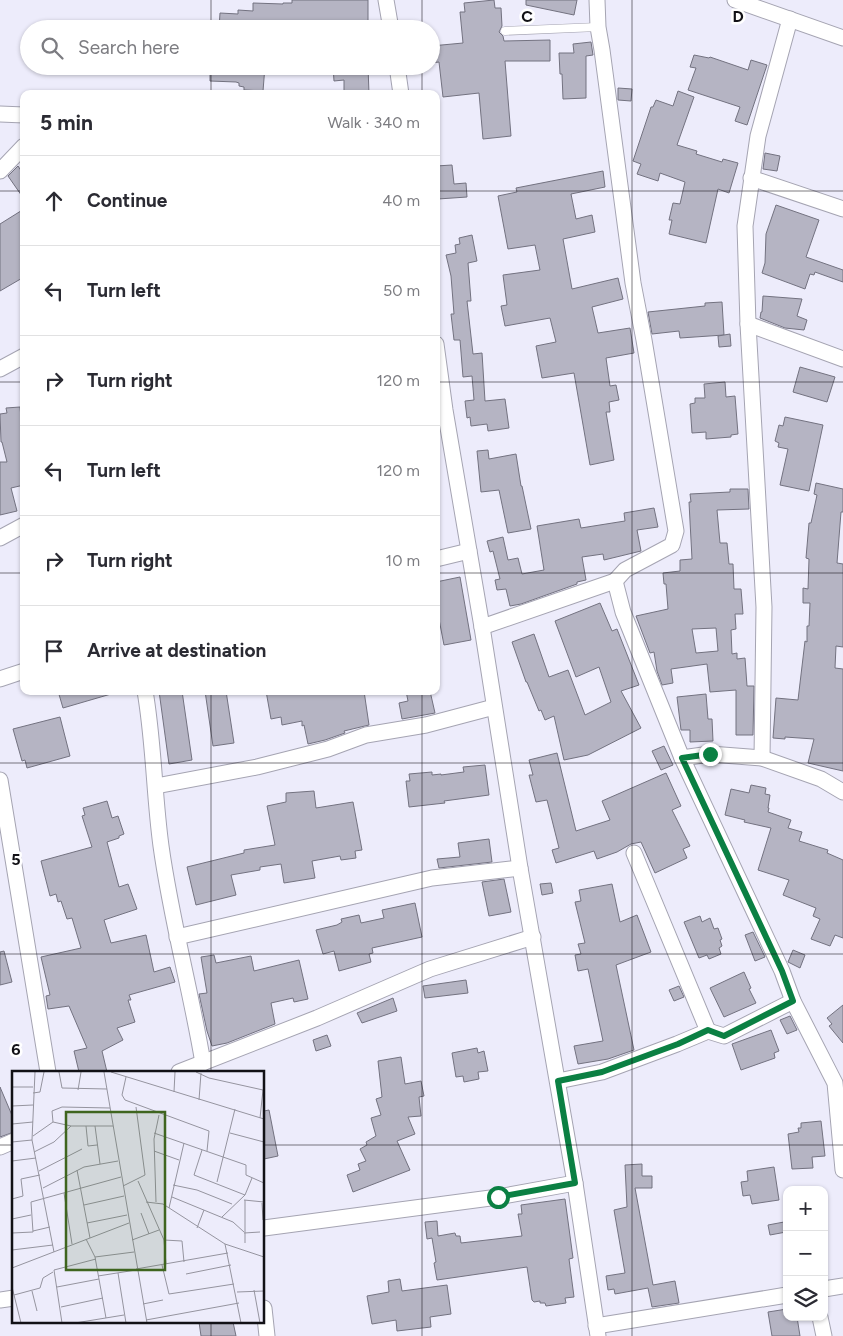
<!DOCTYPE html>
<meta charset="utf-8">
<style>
:root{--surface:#fff;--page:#f2f2f3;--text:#2b2b33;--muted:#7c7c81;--line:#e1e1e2}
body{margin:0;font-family:Figtree,sans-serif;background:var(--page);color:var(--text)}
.controls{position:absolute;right:15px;bottom:15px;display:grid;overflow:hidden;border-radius:10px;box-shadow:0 1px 4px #0004}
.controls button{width:45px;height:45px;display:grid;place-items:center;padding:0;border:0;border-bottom:1px solid var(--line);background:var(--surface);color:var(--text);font:25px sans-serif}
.stop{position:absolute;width:15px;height:15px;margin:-11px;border:4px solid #0b8043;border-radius:50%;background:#fff}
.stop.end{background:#0b8043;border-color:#fff;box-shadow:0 1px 5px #0008}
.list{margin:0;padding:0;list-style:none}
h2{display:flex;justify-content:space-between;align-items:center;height:65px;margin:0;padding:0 20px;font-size:21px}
h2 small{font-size:16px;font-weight:400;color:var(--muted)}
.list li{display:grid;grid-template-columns:32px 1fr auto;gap:15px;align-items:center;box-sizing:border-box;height:90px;padding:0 20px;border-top:1px solid var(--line)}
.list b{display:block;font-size:19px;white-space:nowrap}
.list em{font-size:16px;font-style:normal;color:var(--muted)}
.icon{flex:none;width:28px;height:28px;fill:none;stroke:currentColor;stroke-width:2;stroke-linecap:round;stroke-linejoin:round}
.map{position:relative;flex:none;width:843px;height:1336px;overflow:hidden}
.search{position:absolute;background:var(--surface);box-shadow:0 1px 4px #0004;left:20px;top:20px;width:420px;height:55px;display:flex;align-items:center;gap:12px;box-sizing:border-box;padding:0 18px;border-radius:28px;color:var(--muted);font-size:19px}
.panel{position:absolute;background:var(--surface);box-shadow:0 1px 4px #0004;left:20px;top:90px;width:420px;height:605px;border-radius:10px}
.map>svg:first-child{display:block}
.building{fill:#b5b4c3;stroke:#737280;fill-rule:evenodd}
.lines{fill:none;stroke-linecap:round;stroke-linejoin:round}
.service-casing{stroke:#a5a4b2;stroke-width:9}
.minor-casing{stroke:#a5a4b2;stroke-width:17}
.service{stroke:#fff;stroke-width:8}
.minor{stroke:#fff;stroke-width:15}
.route{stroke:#0b8043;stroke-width:6}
.grid{fill:none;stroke:#121116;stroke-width:1;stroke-opacity:0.55}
.inset-road{fill:none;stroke:#95949f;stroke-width:1}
.view{fill:#3f651f;fill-opacity:0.15;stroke:#3f651f;stroke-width:2.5}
.inset-edge{fill:none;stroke:#121116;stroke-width:2.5}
.grid-label{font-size:16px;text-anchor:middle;font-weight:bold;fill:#121116;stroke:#fff;stroke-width:5;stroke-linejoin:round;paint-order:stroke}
</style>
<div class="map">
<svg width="843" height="1336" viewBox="0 0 843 1336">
<rect width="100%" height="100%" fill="#edecfb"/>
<g class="building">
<path d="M292,0H368V29H219L220,13L238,14V10L253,11V3L283,4V3H292Z"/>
<path d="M494,0L495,8H501L502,26L499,32L503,36L504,41L550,40V61H505L511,136L483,139L479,93L443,97L439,62L431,63V46L463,43L460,12H465L464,3Z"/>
<path d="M526,0H577L574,15L526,5Z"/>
<path d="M591,42L593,55L586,56V98L563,99L562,74H560L559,53H574L573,44Z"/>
<path d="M694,55L709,58L710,57L748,70L751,60L767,65L747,125L735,121L740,107L688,90L696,68L690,67Z"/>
<path d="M210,66H265L263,91L244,90V87L239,86V83L236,82L210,81Z"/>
<path d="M333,66H368L369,94H344V80L334,81Z"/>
<path d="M618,88L632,89L631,101L618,100Z"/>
<path d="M678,91L694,97L677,145L697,151L696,154L722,162L723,159L738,163L729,193L718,189L706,243L669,234L672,220H669L673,203L680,204L685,182L660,173L658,181L637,174L641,164L633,161L651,107H653L656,100L673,106Z"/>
<path d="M765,153L780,156L777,171L763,169Z"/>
<path d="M452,165L454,184L466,183L467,197L438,199L436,166Z"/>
<path d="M18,166L24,175V199L8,176Z"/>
<path d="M603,171L605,187L571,194L576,219L592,215L595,232L563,239L572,289L618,278L623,299L592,307L598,333L630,328L634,353L606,358L610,386L616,385L619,400L609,402L610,412H606L614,460L590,465L574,373L542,378L536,346L556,342L550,318L505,326L501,306L507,305L503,275L540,270L535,245L508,249L498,196L517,192L516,188Z"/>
<path d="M776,205L819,220L806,257L843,270V282L815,272L814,275L810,274L805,289L762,273L765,263L766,234Z"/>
<path d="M24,209V277L0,291V224Z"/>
<path d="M472,235L477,261L468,263L471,301H467L473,354L482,353L485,401L505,399L509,428L488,431L487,424L471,426L470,417L467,418L465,401L474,400L472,376L463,377L460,340H454L451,314H454L451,276L446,255L456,253L455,245L460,244L459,238Z"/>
<path d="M763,296L802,299L797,316L807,320L804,330L785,328L760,318L761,312H762Z"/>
<path d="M722,302L724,335L680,338L679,331L652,334L648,312L705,306V303Z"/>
<path d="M730,334L731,346L719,347L718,336Z"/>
<path d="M800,367L835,377L827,402L793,392Z"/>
<path d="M725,382L726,397L735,396L738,434L731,435V437L706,439V432L692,433L690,404L695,403V398H705L704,384Z"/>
<path d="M20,407L24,448V485L11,488L17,511L0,515V462H7L2,442H1L0,414L7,413L6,408Z"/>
<path d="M785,417L823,425L809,491L780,485L788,449L778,447L779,443L775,441L779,425L783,426Z"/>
<path d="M488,450L489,459L516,454L521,486H522L531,529L508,533L499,490L481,492L477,451Z"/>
<path d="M816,483L843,489V512H841L837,563L843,564V647L836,646L835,668L843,669V771L808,763L814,739L785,737V739L773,738L776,698L798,700L805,641L807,642V626H809L810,603H803V588L808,589L809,559L806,558L809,523H811L817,495L814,494Z"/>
<path d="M730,489H748L749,509L717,510L720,543H727L729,564H733L734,589H741L743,614H735L736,629L731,630L732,654L737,653V659L745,658L747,686H754L753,735H736V690L710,692L707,664L671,669L673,683L662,685L657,671L654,652L650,653L636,616L668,609L666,584H664L663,573L680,571V560L692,559L689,502H691L690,494L730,492ZM716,628L718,651L696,653L692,629Z"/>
<path d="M654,508L658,527L637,530L641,551L604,560L603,554L582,557L586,580L577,582V584L521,604L510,606L506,589L497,590L495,580L500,579L493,551L490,552L487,541L503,537L508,560L518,558L522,574L544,570L537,526L579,519L581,528L625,521L624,513Z"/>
<path d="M460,577L471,640L444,645L438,614H436V582Z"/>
<path d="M600,603L612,631L617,629L639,685L621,691L641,728L588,755L564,760L554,716L545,720L541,710L539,711L527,682H526L512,642L534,634L549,677L568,670L585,715L611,702L599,667L576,677L555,621Z"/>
<path d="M58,691H110L111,694L63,708Z"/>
<path d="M159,691H182L192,760L169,764Z"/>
<path d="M205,691H226L234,743L213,746Z"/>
<path d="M266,691H364L369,725L344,731L345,733L325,740L308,744L304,725L302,726V721L282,725L281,717L271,719Z"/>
<path d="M406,691H430L435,713L402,719L399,703L408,701Z"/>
<path d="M706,694L708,719H712L713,741L690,742V730H681L677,697Z"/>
<path d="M60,717L70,756L27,768L25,760L22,761L13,729Z"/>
<path d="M664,746L673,765L661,770L652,751Z"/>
<path d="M557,753L576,831L610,820L602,801L666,773L681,806L672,810L690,846L683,849L687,858L655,873L641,842L631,844L617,852L597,859L594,851L556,863L552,850L559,848L547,800L536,802L529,775H533L529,760Z"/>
<path d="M485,765L489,795L444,801L445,803L409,807L406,781H410L409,774L432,772V775L441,774V775L464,772L463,767Z"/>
<path d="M751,785L766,788L765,794L770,795L768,808H769L768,812L791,820L788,828L802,832L799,841L828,850L827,853L843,860V938L835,935L830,946L811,939L820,919L813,916L816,908L783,895L789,880L758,870L771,828L744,822L745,820L725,815L731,789L749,793Z"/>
<path d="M314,791L316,808L353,802L362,850L355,851L356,858L341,860L340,856L312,861L315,878L284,883L281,864L260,867V870L231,875L236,895L196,905L187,867L244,853V850L275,845L267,806L286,802V793Z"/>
<path d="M107,801L112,818L118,816L124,834L119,836V838L107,842L119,887L128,884L137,909L104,920L111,943L146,935L154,972L170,967L175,982L129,995L131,1000H128L135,1022L117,1028L123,1040L102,1051L107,1072H79L74,1051L87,1048L69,1006L48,1009L46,996L50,995L41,957L81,948L72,918L67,919L61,901L58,902L56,894L50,896L41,861L92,847L82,816L85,815L83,808Z"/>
<path d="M489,839L492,862L439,868L437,859L460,857L458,843Z"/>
<path d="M504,879L511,912L489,916L482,882Z"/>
<path d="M551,883L553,893L542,895L540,884Z"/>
<path d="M612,884L620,922L637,915L651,952L616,965L634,1050L608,1059L578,1064L574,1046L603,1041L588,969L578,971L575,955L581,954L578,944L585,943L575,902L581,901L579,890Z"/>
<path d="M415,903L422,937L372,948L373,953L369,954L371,962L339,971L334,951L323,954L316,930L337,925L342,922L341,919L359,915L361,923L384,918L382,910Z"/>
<path d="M700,916L702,922L710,918L714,929L718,928L722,939L720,940L722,946L719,948L721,954L709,959L707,955L699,958L684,922Z"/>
<path d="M753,932L765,957L755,961L745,935Z"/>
<path d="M793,950L805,955L800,968L788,962Z"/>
<path d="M4,951L12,982L0,985V952Z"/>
<path d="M214,955L216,963L251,956L254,971L299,960L308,999L294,1002L293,998L271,1003L275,1024L227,1043L212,1046L207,1031L199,994L207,993L201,957Z"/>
<path d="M744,972L751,988L749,989L756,1003L724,1017L710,988Z"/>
<path d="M466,980L468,993L425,998L423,986Z"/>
<path d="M679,986L684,997L674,1001L669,990Z"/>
<path d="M393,998L397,1011L362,1023L357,1013Z"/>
<path d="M843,1005V1043L829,1026L832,1024L827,1018Z"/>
<path d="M790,1016L797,1030L787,1034L780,1020Z"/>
<path d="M771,1030L779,1051L774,1053L775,1058L741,1070L732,1044Z"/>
<path d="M327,1035L331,1046L316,1051L313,1040Z"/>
<path d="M477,1048L478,1053L484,1051L488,1071L478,1072L479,1079L464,1082L463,1076L456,1077L452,1053Z"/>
<path d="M401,1057L405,1084L421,1081L424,1096L419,1097L421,1116L408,1117L415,1134L397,1141L410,1170L353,1192L347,1175L360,1170L358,1164L366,1161L360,1149L367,1145L366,1142L376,1136L371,1118L381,1115L376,1099L382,1097L378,1061Z"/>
<path d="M0,1087L14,1120V1132L0,1137Z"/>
<path d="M269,1110L278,1156L264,1159V1111Z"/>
<path d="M821,1121L825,1156L812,1157L813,1168L792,1169L788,1134L799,1132L798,1128H801V1123Z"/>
<path d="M642,1164V1176H652V1188H635L653,1285L675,1281L679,1303L652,1307L648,1288L615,1294L614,1289L608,1290L606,1276L625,1273L614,1210L627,1207L625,1165Z"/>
<path d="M774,1167L779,1200L752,1204L750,1195L743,1196L741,1182L748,1181L747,1171Z"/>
<path d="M565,1199L573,1258L569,1259L574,1297L565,1298L566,1303L546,1306L545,1303H540V1301L534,1302L532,1300L527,1267L437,1280L434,1263L436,1262L432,1238L427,1239L425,1222L437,1221L438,1236L455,1233L456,1236H460L461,1243L522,1236L518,1214H522L521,1205Z"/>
<path d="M784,1222L786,1232L770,1235L768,1225Z"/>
<path d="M400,1279L402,1291L447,1285L451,1314L430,1317L431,1327L397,1331L396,1320L372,1324L367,1296L389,1292L388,1281Z"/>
<path d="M787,1309V1317H797L800,1336H772L768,1312Z"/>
<path d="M199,1322H233L236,1336H201Z"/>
</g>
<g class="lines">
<defs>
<path id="service" d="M505,31L598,27"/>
<g id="minor">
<path d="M386,0L391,29"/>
<path d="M735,0L843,38"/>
<path d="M397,66L401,94"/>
<path d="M0,114L24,115"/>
<path d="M0,171L24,146"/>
<path d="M751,178L843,209"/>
<path d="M748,324L843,359"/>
<path d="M436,344L445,410L482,627L520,868L575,1183L598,1336"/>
<path d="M0,369L24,356"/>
<path d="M0,538L24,525"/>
<path d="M436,559L469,551"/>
<path d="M615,581L623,612L682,758L782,971L793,1001L835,1083L843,1170"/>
<path d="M482,627L615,581L625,570L672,545L676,531L644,340L633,283L602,50L598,27L597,0"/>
<path d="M0,679L24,671"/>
<path d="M145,691C154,743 154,795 161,846C171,919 191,991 203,1063"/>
<path d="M682,758L710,754L762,758L821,779L843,792"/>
<path d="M762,758L764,607L748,324L745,226L758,136L790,19"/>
<path d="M0,780L48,1072"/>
<path d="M156,786L257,767L328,749L366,735L426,725L494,707"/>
<path d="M634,853L708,1031"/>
<path d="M177,937L432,878L520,868"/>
<path d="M179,1072L317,1018L430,969L533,937"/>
<path d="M558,1081L602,1072L677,1044L708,1031L724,1036L793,1001"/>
<path d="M0,1147L14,1141"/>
<path d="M264,1228L498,1197L575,1183"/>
<path d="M824,1289L843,1286"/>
<path d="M0,1300L14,1298"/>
<path d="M264,1308L267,1336"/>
<path d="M820,1317L824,1336"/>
<path d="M596,1326L787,1295"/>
</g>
</defs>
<use href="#service" class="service-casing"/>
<use href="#minor" class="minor-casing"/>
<use href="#service" class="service"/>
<use href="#minor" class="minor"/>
</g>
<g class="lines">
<path class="route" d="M498,1197L575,1183L558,1081L602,1072L678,1044L708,1030L724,1036L793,1001L782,971L682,758L710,754"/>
</g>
<path class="grid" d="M211,0V29M422,0V29M632,0V1336M211,66V94M422,66V94M0,191H24M436,191H843M0,382H24M436,382H843M0,573H24M436,573H843M211,691V1072M422,691V1336M0,763H843M0,954H843M0,1145H14M264,1145H843M211,1322V1336"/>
<g transform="translate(12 1071)">
<rect width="252" height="252" fill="#edecfb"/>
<path class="inset-road" d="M23,1L20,69L42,181M47,1L50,17L95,18M92,1L135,252M99,1L252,48M184,1L197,7L251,19L248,47M114,6L110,24L113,29L197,60L195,80M0,16H21M66,19L69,1M162,21L163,1M21,22L28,21L32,1M187,29L189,2M0,35L21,34M0,53L21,51M59,55L41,51L40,40L50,36L98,37M74,55L76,75L85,74M83,55L88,93M142,62L234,94V104L252,112M218,62L252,71M21,65L41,51M0,71L20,69M190,79L182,104L233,124M142,80L167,89M22,81L42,71L59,55H101M0,90L24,87M65,99L78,167M27,100L70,78M126,110L152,169L154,193M205,111L223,38M161,114L185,119L220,133M111,115L133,104L124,36M31,117L72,96L106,90M52,122L60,173M160,126L221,151L232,161M0,128L11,125L9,108L28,104M232,129L252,131M233,129V172M134,131L151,133L213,173L252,186M144,131L142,68L147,44M250,132L251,149M72,134L112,125M157,137L172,72M129,142L137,163M210,146L233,124L240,107M0,148L19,144M75,152L115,144M185,157L192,139M21,160L38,156M0,162L21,161L19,131L109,106M232,162L248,161M74,168L83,186L94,247M120,169L147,159M152,169L170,170L172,191M213,173L229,252M0,179L41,174M83,186L122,181M150,194L157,223L222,213M0,197L117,152M124,198L216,182M106,202L114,252M174,203L219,194M86,205L124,199M0,216L9,252M45,216L87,208M242,219L248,252M20,220L25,240M225,221L252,220M2,224L28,217L31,207L41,201M131,233L151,229M49,236L91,227M134,249L227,232M50,252L42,199L84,188M63,252L112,244"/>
<path class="view" d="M54,41H153V199H54Z"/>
<rect width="252" height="252" class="inset-edge"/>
</g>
<g class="grid-label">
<text x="527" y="22">C</text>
<text x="738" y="22">D</text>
<text x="16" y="865">5</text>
<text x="16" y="1055">6</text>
</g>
</svg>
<div class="controls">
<button>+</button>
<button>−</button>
<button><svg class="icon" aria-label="layers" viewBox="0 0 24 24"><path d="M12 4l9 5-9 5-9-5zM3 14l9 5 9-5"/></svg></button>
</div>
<div class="stop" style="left:498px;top:1197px"></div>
<div class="stop end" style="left:710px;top:754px"></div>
<div class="search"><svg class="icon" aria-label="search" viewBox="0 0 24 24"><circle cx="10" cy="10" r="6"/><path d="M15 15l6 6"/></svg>Search here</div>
<section class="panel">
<h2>5 min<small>Walk · 340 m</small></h2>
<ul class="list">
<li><svg class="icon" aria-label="ahead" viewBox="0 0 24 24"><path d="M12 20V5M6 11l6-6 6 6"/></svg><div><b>Continue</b></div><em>40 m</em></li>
<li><svg class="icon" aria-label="left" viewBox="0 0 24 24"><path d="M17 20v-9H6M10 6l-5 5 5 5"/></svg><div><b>Turn left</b></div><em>50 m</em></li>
<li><svg class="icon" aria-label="right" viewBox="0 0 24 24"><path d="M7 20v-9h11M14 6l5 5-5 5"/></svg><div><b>Turn right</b></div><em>120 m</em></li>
<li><svg class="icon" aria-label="left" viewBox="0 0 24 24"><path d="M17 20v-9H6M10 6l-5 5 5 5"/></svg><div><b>Turn left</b></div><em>120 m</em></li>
<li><svg class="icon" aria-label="right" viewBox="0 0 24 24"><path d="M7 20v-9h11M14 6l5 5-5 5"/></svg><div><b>Turn right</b></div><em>10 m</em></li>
<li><svg class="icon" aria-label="arrive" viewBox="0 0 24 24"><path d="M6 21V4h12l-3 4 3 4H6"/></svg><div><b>Arrive at destination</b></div></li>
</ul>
</section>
</div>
